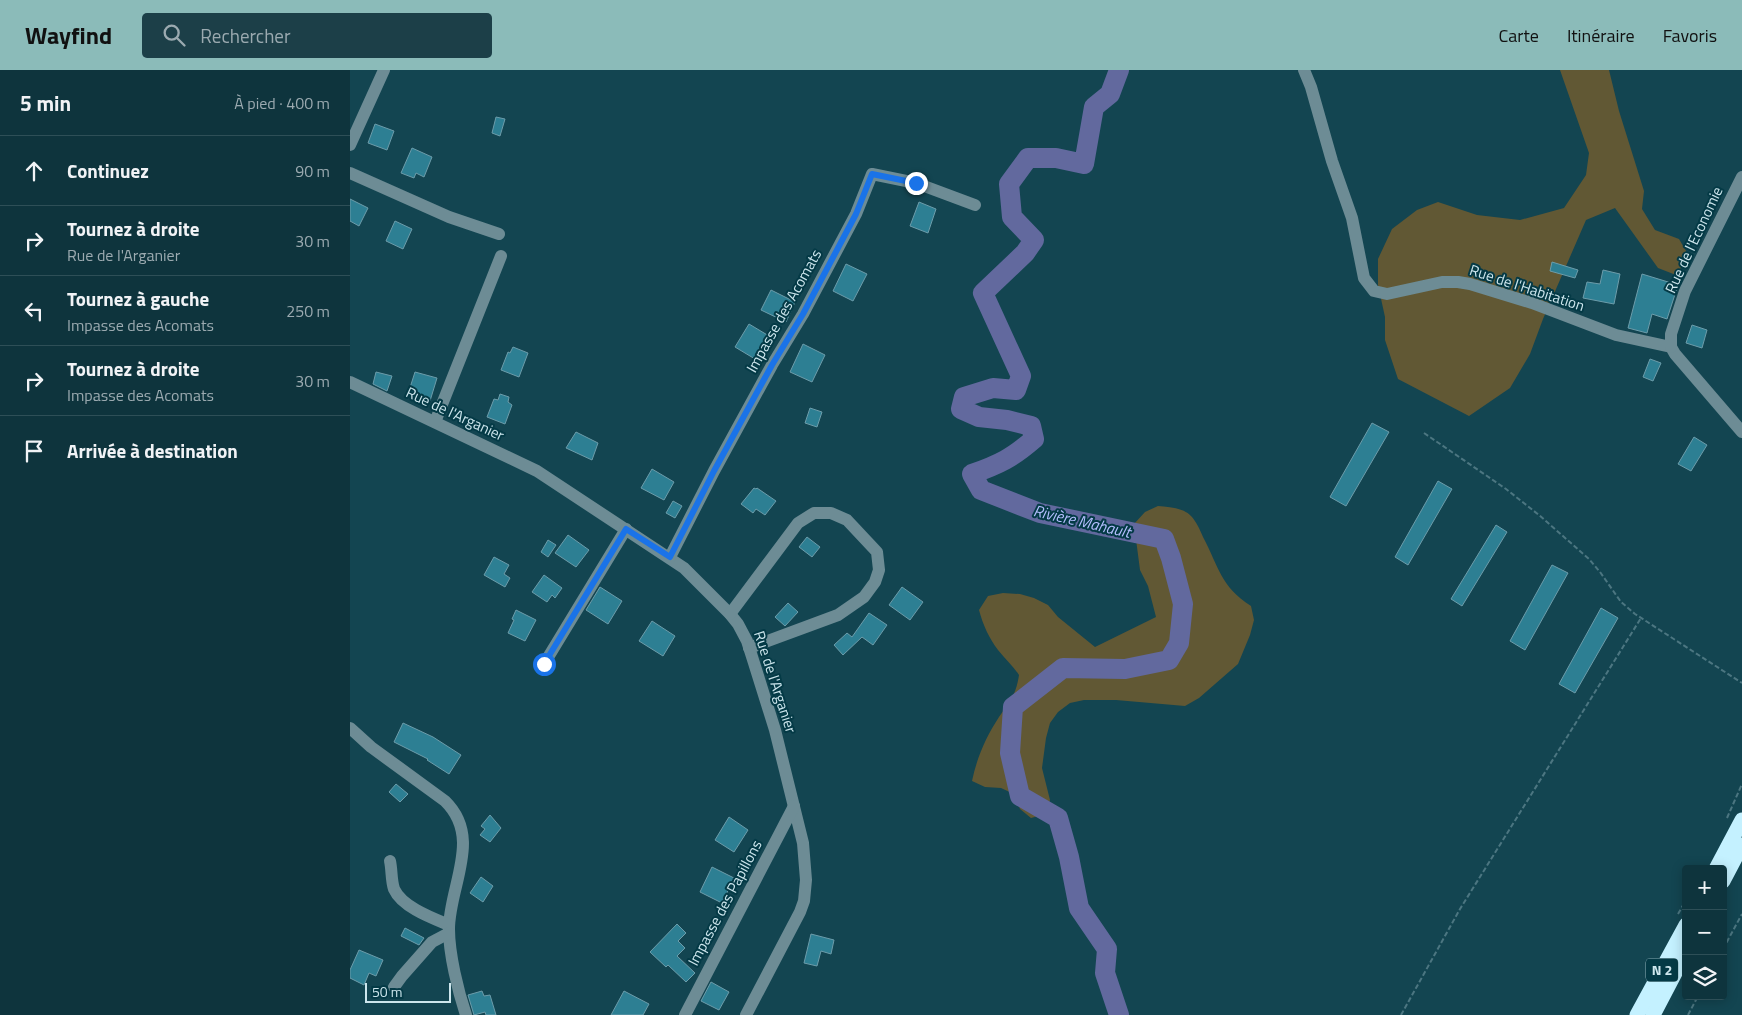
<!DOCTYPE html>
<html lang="fr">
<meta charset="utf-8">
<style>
:root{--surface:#0e343d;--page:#1c3f48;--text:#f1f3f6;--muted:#9baab0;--line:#2e4f57;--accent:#8bbbb9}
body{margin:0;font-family:"Titillium Web",sans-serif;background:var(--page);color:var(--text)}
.controls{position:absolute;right:15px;bottom:15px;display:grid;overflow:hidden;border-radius:5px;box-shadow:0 2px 12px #0003}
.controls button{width:45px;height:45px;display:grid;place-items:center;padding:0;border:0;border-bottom:1px solid var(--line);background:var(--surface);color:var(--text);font:25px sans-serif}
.scale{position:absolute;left:15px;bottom:12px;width:86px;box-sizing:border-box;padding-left:5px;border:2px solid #cde6ed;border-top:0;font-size:14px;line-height:18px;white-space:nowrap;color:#cde6ed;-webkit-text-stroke:4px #043a46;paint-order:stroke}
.stop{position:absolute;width:15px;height:15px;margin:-11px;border:4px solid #1a73e8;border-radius:50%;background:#fff}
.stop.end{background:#1a73e8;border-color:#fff;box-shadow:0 1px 5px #0008}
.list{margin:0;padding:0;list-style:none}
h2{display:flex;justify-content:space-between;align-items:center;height:65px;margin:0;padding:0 20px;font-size:21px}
h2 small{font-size:16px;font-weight:400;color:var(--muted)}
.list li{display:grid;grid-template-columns:32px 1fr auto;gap:15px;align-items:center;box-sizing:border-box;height:70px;padding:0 20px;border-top:1px solid var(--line)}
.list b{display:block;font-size:19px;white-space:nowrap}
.list p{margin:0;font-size:16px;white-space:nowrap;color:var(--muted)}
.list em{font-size:16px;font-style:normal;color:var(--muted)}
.icon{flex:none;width:28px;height:28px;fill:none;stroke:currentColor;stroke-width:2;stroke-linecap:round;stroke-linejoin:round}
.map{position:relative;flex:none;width:1392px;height:945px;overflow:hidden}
header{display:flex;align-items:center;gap:30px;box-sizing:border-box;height:70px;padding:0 25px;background:var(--accent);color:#111}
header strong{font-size:24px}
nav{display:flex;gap:28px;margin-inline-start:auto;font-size:18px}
.search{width:350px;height:45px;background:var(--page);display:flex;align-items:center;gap:12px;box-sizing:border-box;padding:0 18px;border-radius:5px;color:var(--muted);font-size:19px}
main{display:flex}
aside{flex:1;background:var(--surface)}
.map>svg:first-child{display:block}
.green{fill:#615834}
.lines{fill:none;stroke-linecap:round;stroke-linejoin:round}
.river{stroke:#62699e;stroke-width:20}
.building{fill:#2d7f93;stroke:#6c9caa}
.path{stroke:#4c7681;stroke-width:2;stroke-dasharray:5 2.5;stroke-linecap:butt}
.minor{stroke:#6d8c95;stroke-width:12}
.highway{stroke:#c4f1ff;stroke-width:15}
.route{stroke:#1a73e8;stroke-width:6}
.labels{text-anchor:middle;stroke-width:4;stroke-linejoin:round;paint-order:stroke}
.shield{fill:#043a46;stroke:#91b2bb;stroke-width:1}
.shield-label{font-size:14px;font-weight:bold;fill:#cde6ed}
.street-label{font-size:15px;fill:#cde6ed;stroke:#043a46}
.water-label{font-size:16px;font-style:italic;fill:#b4befe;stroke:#043a46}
</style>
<header>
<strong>Wayfind</strong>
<div class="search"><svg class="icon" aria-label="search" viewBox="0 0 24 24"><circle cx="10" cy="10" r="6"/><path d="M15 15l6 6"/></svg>Rechercher</div>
<nav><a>Carte</a><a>Itinéraire</a><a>Favoris</a></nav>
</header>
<main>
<aside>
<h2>5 min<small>À pied · 400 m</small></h2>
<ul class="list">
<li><svg class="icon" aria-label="ahead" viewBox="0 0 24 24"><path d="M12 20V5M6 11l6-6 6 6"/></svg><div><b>Continuez</b></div><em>90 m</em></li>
<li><svg class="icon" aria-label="right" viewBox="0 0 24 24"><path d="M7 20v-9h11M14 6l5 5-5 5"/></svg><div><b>Tournez à droite</b><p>Rue de l'Arganier</p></div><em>30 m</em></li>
<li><svg class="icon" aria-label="left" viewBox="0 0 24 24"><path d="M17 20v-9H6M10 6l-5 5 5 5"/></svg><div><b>Tournez à gauche</b><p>Impasse des Acomats</p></div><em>250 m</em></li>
<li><svg class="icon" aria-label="right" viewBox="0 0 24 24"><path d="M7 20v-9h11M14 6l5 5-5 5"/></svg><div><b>Tournez à droite</b><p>Impasse des Acomats</p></div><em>30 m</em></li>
<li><svg class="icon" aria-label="arrive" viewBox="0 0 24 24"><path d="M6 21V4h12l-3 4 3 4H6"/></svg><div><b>Arrivée à destination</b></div></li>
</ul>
</aside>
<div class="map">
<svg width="1392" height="945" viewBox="0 0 1392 945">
<rect width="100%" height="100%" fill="#134551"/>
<g class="green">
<path d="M1210,0H1259L1269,41L1294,121L1292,139L1305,160L1329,169L1339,186L1326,205L1308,198L1265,138L1236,150L1193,249L1180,284L1160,318L1119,346L1048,309L1035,270V247L1028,215V189L1042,159L1067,140L1088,132L1127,145L1170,150L1214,138L1236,105L1239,83Z"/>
<path d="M808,436C819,437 834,438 841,446C846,451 850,460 853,467C869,497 870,516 901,536L904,550L900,565L888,594L849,628L835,636L766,630H734L720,633L708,642L700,653L696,668L692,698L700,730L696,744L681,748L670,739L664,724L651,718L635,717L622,711C627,687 636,667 649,647C660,631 666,625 669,605C663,596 655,589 648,580C639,568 633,555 629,540L638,526L653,523L670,524L684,528L698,535L708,547L745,577L806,547L798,516L790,500L784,454L795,442Z"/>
</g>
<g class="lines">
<path class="river" d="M769,945L755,903L757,879L729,838L719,787L708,748L670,726L660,683L663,637L713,598L775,599L819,590L829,573L833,534L821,488L814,469L690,443L631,420L622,404C650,394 662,388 684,369L681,356L657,350L629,347L611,339L614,327L643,318L666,320L671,306L633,223L675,183L684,170L662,147L659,114L678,88H706L734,94L744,37L760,24L769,0"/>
</g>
<g class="building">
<path d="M146,47L155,49L150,66L142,63Z"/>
<path d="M25,54L44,61L37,80L18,73Z"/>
<path d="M62,78L82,87L74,107L66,103L64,108L51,103Z"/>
<path d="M0,129L18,138L9,156L0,151Z"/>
<path d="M569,132L586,139L578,163L560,156Z"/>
<path d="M45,151L62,159L53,179L36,171Z"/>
<path d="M1202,192L1228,200L1225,208L1200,201Z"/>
<path d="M496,194L517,204L503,231L483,221Z"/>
<path d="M1253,200L1270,204L1264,234L1233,228L1237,212L1250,214Z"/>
<path d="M1292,204L1328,215L1317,249L1302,244L1297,263L1278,258Z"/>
<path d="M421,220L445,232L436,252L411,240Z"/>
<path d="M399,254L419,266L405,289L385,277Z"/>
<path d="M1342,255L1357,260L1352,278L1336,273Z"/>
<path d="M453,274L475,285L462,312L440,302Z"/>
<path d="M163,277L178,283L169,307L151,300L158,282L160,283Z"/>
<path d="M1300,289L1311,293L1303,311L1293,307Z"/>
<path d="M26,302L42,306L37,321L23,314Z"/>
<path d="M65,302L87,308L80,331L58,324Z"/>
<path d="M150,324L159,327L158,332L162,335L155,354L137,347L144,329L148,330Z"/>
<path d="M460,338L472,342L467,357L455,353Z"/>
<path d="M1022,353L1039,362L996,436L980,427Z"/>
<path d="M226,362L248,373L242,390L216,378Z"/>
<path d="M1344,367L1357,375L1341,401L1328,394Z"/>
<path d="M302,399L324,412L314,430L291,418Z"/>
<path d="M1088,411L1102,419L1058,495L1045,487Z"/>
<path d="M404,418L406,419L407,418L426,431L415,445L406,439L403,443L391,434Z"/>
<path d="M323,431L332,436L325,448L316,443Z"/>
<path d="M1146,455L1157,462L1112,536L1101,529Z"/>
<path d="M218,465L239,480L226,497L205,483Z"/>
<path d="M457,467L470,477L462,487L449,477Z"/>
<path d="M198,470L206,475L198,487L191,482Z"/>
<path d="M144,487L159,495L154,504L160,508L155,517L134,505Z"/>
<path d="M1202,495L1218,503L1175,580L1160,571Z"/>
<path d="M194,505L212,518L205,528L202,525L197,532L182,522Z"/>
<path d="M250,517L272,531L258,554L236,540Z"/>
<path d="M552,517L573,532L560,550L539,535Z"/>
<path d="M438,533L448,542L435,556L425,547Z"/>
<path d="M1251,538L1268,548L1225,623L1209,614Z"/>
<path d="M166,540L186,550L175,571L158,563L164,550L162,549Z"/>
<path d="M519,543L537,555L523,575L512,567L493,585L484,575L497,563L502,567Z"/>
<path d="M302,551L325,566L313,586L289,571Z"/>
<path d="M53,653L83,667L111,685L99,704L77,690L78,689L44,672Z"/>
<path d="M46,714L58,724L50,732L39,722Z"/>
<path d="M140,745L151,758L140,772L130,765L135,759L131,756Z"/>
<path d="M379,747L398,760L384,782L365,770Z"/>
<path d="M362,797L384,808L372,833L350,822Z"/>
<path d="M131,807L143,816L133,832L120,823Z"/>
<path d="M327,854L336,863L328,871L335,878L327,886L345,903L336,912L318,895L316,897L300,882Z"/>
<path d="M55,858L74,868L69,875L51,866Z"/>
<path d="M461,864L484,870L481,884L471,881L467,896L454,893Z"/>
<path d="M9,880L33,890L26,906L19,903L14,915L0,908V900Z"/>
<path d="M361,912L379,922L369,940L351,931Z"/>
<path d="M132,921L134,926L140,925L146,945H136L135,942L124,945L118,925Z"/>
<path d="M274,921L299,934L293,945H261Z"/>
</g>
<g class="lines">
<g class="path">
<path d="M1074,363L1156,419L1189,445L1239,489L1250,502L1271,532L1285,544L1392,613"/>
<path d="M1377,748L1392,714"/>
<path d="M1328,844L1336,830"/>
<path d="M1373,879L1392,844"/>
<path d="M1051,945L1110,839L1291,548"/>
<path d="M1338,945L1348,926"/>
</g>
<g class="minor">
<path d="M954,0L961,17L982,91L1002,148L1014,208L1024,221L1037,224L1092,212H1108L1120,214L1182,233L1266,265L1321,277L1325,284L1392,362"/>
<path d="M0,75L34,0"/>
<path d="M0,103L99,147L149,164"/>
<path d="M1321,277V264L1335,221L1392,107"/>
<path d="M0,312L187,401L334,498L380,544L388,554L397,571L404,593L425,660L453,773L456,810L454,831L450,842L396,945"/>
<path d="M85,352L151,186"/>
<path d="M320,487L364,401L422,295L453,244L506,144L522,104L566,113L625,135"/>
<path d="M380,544L448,453L464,443H481L497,450L527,482L529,500L525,512L514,527L488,545L399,578"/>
<path d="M194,594L276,459"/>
<path d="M0,658L21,677L95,731C133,768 99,816 99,859C99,884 108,921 116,945"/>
<path d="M40,791C42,800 41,810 44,819C52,837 82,848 99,855"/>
<path d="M44,917L52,906L82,872L99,863"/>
<path d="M335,945L444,736"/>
</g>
<g class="highway">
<path d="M1366,799L1392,750"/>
<path d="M1373,811L1392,775"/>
<path d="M1287,945L1336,855"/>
<path d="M1303,945L1336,882"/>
</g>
</g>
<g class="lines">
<path class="route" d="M194,594L276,459L320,487L364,401L422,295L453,244L506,144L522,104L566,113"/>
</g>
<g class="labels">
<rect class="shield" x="1296" y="888.5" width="32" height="23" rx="4"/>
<g class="shield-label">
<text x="1312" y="905">N 2</text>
</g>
<g class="street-label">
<text transform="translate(1344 170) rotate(-65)" y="5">Rue de l'Economie</text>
<text transform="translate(1177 218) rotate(18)" y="5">Rue de l'Habitation</text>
<text transform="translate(434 241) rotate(-61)" y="5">Impasse des Acomats</text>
<text transform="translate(105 344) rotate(25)" y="5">Rue de l'Arganier</text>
<text transform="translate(425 612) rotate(72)" y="5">Rue de l'Arganier</text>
<text transform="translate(375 833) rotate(-62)" y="5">Impasse des Papillons</text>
</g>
<g class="water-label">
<text transform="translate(732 451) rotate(13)" y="6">Rivière Mahault</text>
</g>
</g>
</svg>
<div class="controls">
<button>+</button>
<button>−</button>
<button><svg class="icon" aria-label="layers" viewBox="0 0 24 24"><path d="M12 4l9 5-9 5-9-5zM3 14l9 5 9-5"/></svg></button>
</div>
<div class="scale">50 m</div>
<div class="stop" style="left:194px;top:594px"></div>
<div class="stop end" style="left:566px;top:113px"></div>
</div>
</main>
